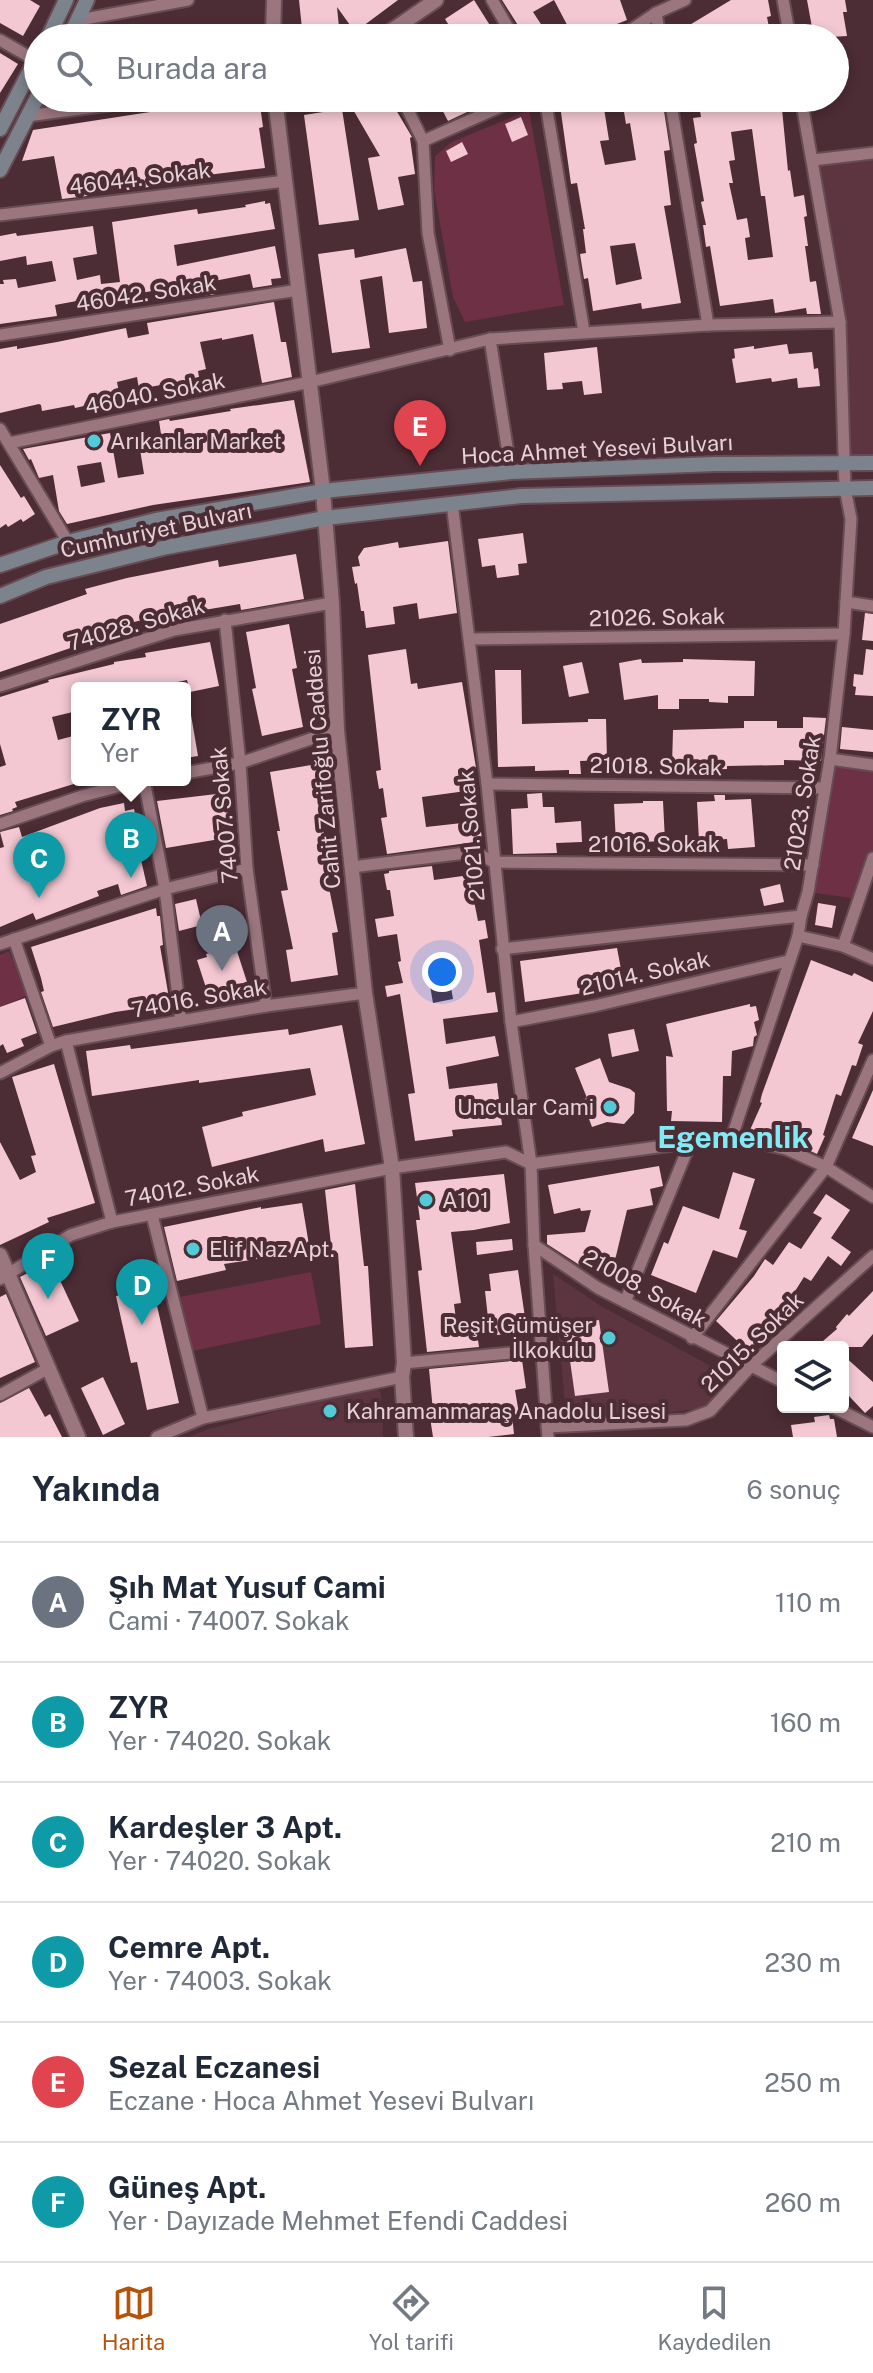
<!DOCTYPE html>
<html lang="tr">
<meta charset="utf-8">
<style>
:root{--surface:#fff;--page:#f2f2f3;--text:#1f2937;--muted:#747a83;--line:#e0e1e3;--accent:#b45309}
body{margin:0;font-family:"Public Sans",sans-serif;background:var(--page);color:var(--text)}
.controls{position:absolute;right:24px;bottom:24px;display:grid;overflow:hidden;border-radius:8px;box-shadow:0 4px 12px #0003}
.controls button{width:72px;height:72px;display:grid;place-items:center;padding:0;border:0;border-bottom:2px solid var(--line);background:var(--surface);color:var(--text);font:40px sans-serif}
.you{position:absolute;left:442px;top:972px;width:28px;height:28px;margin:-20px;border:6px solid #fff;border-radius:50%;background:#1a73e8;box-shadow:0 0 0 12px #1a73e833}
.badge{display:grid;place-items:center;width:52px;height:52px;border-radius:50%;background:var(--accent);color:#fff;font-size:26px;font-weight:700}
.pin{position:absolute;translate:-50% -66px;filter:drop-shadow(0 2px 4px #0008)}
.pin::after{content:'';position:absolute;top:42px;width:28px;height:24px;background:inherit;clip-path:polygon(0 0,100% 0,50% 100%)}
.popup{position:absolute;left:71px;top:682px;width:120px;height:104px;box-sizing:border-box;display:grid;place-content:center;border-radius:8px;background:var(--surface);filter:drop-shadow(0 2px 6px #0005);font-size:26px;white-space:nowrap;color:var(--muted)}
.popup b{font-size:30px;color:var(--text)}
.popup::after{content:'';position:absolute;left:50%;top:100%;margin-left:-16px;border:16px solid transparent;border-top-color:var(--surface)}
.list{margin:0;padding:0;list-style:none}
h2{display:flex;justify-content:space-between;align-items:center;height:104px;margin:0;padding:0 32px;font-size:34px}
h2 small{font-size:26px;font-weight:400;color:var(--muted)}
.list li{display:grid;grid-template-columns:52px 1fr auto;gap:24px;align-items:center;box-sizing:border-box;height:120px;padding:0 32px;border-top:2px solid var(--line)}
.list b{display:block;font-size:30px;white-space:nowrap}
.list p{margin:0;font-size:26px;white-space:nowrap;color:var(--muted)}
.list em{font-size:26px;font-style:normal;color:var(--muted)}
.icon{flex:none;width:44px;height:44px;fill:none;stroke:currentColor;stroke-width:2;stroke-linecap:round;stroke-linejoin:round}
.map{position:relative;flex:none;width:873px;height:1437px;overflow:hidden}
.search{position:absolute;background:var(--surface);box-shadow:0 4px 12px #0003;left:24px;right:24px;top:24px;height:88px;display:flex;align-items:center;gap:20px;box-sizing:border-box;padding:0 28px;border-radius:44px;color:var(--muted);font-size:30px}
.sheet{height:824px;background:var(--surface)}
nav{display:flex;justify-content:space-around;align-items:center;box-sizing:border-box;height:112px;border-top:2px solid var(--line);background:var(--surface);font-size:22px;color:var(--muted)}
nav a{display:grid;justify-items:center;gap:4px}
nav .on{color:var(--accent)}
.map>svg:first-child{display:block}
.built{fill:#5c3541}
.green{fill:#6d3044}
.building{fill:#f3c8d3;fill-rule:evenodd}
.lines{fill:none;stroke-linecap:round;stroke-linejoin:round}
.minor-casing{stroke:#674c54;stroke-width:15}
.tertiary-casing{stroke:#674c54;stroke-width:18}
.secondary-casing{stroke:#674c54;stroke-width:18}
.minor{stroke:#9b767f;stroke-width:11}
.tertiary{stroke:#9b767f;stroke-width:14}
.secondary{stroke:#7c838c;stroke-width:14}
.poi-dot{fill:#52cbd7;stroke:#4c2c35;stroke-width:3}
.labels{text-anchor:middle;stroke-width:8;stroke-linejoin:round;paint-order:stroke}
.street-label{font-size:22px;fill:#e6d1d6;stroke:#4c2c35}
.poi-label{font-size:22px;fill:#e6d1d6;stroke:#4c2c35;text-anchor:start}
.district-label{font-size:30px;font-weight:bold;fill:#80ebf5;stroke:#4c2c35}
</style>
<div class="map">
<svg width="873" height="1437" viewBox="0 0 873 1437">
<rect width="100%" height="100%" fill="#4c2c35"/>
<g class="built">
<path d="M873,153V463H845L840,322L813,160Z"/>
<path d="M553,1274L601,1306L718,1370L717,1400L704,1408L567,1426Z"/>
<path d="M375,1386L381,1393L383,1437H189L208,1429Z"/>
</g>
<g class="green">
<path d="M529,110L564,305L465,322L453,297L434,190L435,156L452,142Z"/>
<path d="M830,759L873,765V858L859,899L808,892Z"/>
<path d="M9,951L28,995L0,1007V955Z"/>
<path d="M311,1272L321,1324L188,1352L174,1298Z"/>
</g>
<g class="building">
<path d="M0,0H30L40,6L23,36L0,23Z"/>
<path d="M299,0H398L355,32L337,7L340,38H303Z"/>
<path d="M474,0L491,27L482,33L485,38H457L445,19Z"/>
<path d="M502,0H620L627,20L594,33L596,38H574L554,0L533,12L550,38H526Z"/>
<path d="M731,0H768L771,16L767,17L771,38H668Z"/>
<path d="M807,0H845L847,12H843L847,36L814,38Z"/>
<path d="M0,53L18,64L0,93Z"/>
<path d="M241,98H259L263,127L259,128L265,168L175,179L163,182V185L127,190L126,187L95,192V195L62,199L54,156L22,161L33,130Z"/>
<path d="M354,98H389L412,137L410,138L415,174L398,177L404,205L378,210L368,158L380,156L348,101Z"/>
<path d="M436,98H497L448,121Z"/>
<path d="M559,98H588L594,107L603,102L609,140L600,141L605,165L636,160L630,123L626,124L622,100L662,98L670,150L664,151L671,205L664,206L681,303L642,309L641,303L593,311L588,278L584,279L580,254L586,253L583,229H585L577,183L571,184ZM635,243L642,279L616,285L610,246Z"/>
<path d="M698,98H787L788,108L782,109L788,171L790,170L794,197L804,195L807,216L804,217L808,246H805L810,282L816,281L821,314H807L806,308L775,313L773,299L720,306L710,246L706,247L703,225H706L701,202L704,201L694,144L697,143L693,118L701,117ZM752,129L761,196H765L773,257L748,260L745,238L750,237L747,218L737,220L729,183H733L729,161L735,160L731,132Z"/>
<path d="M342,109L359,220L319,225L304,115Z"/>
<path d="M521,117L528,135L512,142L505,124Z"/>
<path d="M462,142L468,154L451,162L446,151Z"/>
<path d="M265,201V204L270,203L275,229L174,245L177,266L275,246L281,278L271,279L272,285L253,288L250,274L214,281L216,294L194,297L193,293L160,299L158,290L117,297L118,305L95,309L93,298L55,305L57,316L0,324V284H4L3,280L16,279L18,288L56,281L52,261L27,265L26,256L0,261V236L16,233L17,236L93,226L97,254L73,258L77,280L100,275L101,284L120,282L112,222L197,209L198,214L246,207L245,205Z"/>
<path d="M406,248L413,282L422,281L427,328L389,333L382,276L360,280L370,348L332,353L318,254L354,249L355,258Z"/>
<path d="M274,302L281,342H286L292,377L262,383L253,334L222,340V338L200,342L206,369L198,371L200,383L188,385L190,391L179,393L177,382L139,389L137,377L117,382L120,398L75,408L74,405L42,411L41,405L39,404L0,413V349L17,346V349L57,342L126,328L128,338L149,334L147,323Z"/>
<path d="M787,344L789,354L812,352L814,369L818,368L820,386L798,388L797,378L772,382L771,378L736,383L732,359L735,358L734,349L754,346V349Z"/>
<path d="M597,347L602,393L584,395L582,381L562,383L563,389L547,390L544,353Z"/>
<path d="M294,400L310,482L153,505L67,524L59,511L53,475L39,478L31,459L29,460L23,449L110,433L118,478L144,474L138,437L161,434L159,421L169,419L170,421L231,411L230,409ZM101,462L105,482L81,487L77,466Z"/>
<path d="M0,465L21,498L24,496L35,514L23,522L21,519L8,527L6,524L0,528Z"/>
<path d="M523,533L527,563L518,564L519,575L497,578L495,565L482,567L478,539Z"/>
<path d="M448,541L457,613L419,619L417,603L393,607L395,624L366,628L364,611H361L357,583L355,584L352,567L360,566L358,557L364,548L398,542L399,548Z"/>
<path d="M296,554L304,599L241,610L240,604L138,621L92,633L94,640L0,672V624L87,594L85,589L127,578L218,560L219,567Z"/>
<path d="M865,613L873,614V641L862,640Z"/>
<path d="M289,624L297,668L292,669L303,727L262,736L252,689L256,688L246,632Z"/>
<path d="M210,642L219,686L190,692L187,680L149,688H77V711L52,717L58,740L77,735V783L15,802L17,807L12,809L13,811L0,815V767L6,765L0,744V697L49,682L48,680L114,664V662L146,657L145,653Z"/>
<path d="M406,649L411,684L417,683L418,689L462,682L477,774L466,775L468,787L465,788L466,791L422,797L426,827L480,821L482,841L387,854L381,818L387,817L383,788L379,789L376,771L381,770L368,655Z"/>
<path d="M866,649L873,650V696L855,695L856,687L853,686L854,674L863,675Z"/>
<path d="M641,659L642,663L683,662V659L755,661L754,696H728V703L709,702V699H679V709H658V695L624,700L619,663Z"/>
<path d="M582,662L589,693L569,697L563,666Z"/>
<path d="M495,670H521L522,724L588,722V719H606L607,760L580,761L581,774H569V770L535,771V766L498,767Z"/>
<path d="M191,715L198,756L185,758V716Z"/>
<path d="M803,717L826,718L821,761L784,760V765L727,766V769L706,770V767L672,766L673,730L744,728V721H777V728H803Z"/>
<path d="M842,727L873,730V752L840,749Z"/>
<path d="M317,764L325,812L320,813L331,872L326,873L338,932L332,933L338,975L291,982L286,950L293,949L281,891L288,890L277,831H280L270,772Z"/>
<path d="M225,793L232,837L166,848L157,801Z"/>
<path d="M542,793L543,807H554L555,823L581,821L582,842L556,843L557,853L513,854L511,809L528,808L527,794Z"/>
<path d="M714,795H725V800L751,799L755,847L728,849L727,839L699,841L697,802L715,801Z"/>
<path d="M643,801H663L665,841L616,843L614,804L643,803Z"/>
<path d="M124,803L125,811L134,809L143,850L139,851L147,886L121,895L118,884L97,891L99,896L36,920L33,913L0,927V848L4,847L0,832L19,827L22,837L100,808Z"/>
<path d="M432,866L434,880L484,873L487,894L473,896L478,921L485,920L488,938L479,940L487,993L495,992L498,1012L443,1019L446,1044L495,1036L499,1056L446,1067L449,1089L497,1083L502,1125L452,1130L453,1136L415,1141L408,1094L415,1093L400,994L387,997L385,986L403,983L398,962L401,961L397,934L378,937L375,919L394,916L390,890H387L384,874L389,873V871ZM448,970L453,999L433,1003L428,974Z"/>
<path d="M780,884L784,902L764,906L760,889Z"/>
<path d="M196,899L202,925L179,931L175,904Z"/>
<path d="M818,903L836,906L832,928L815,925Z"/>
<path d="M156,908L157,916H160L163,945L160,946L170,1004L115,1012L53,1027L41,992L44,991L41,978L31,947Z"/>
<path d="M235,945L247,982L216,991L215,988L207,991L197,960L207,957L206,954Z"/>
<path d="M617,948L624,985L596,991L525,1002L520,961Z"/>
<path d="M811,960L852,976L854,973L873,982V1011L858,1043L863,1045L856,1066L852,1065L841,1096L836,1094L823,1135L825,1136L817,1154L789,1141L750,1130L762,1103L760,1102L762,1094Z"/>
<path d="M25,998L37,1033L21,1039L24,1046L7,1053L3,1044L0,1046V1007Z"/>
<path d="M750,1004V1007L756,1006L759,1020L754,1022L757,1035L754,1037L753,1046L732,1051L731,1076H723L722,1122L671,1121L672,1111H667L666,1056L673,1057L666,1024Z"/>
<path d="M342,1025L365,1144L325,1152L323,1139L212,1167L202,1127L243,1116L242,1112L316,1095L310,1068L199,1083V1080L92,1096L86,1051L130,1045L131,1049L288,1029L289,1035Z"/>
<path d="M634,1029L639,1051L612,1057L608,1034Z"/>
<path d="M600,1058L609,1082L630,1089L635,1093L634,1113L624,1124L607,1122L592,1127L582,1100L587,1098L575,1068Z"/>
<path d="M54,1064L95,1203L47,1218L49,1222L0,1245V1142L20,1180L36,1172L31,1156L36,1155L12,1077Z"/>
<path d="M873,1090V1146L852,1138Z"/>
<path d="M659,1166L663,1186L650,1189L653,1205L627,1210L616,1256L608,1277L581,1266L547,1244V1235L585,1232L591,1210L581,1211L580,1208L554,1214L548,1185Z"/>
<path d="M733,1172L755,1179L739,1229L747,1231L737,1258L713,1250L696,1293L651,1275L664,1242L668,1244L683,1206L719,1219Z"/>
<path d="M504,1174L510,1223L474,1230L451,1232L461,1303L454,1304L458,1335L477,1333L479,1347L427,1352L418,1271L422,1270L416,1220H420L415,1183Z"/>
<path d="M355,1184L364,1266H368L373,1346L345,1348L338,1253L332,1254L325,1190Z"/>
<path d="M826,1194L850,1210L831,1238L851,1252L841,1266L828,1256L811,1281L804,1277L783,1310L785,1312L749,1352L716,1321L754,1276L765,1259L773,1265L789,1242L801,1249L822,1218L813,1213Z"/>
<path d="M302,1203L310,1251L224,1264L226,1270L177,1281L164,1227L261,1207V1209Z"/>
<path d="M512,1239L513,1250L477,1255L476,1242Z"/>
<path d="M51,1261L79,1321L46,1336L20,1277Z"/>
<path d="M518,1270L527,1331L490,1336L485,1291H491L489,1274Z"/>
<path d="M153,1288L179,1403L147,1410L137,1362L131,1363L116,1296Z"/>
<path d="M873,1291V1334L862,1347H816L837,1329L836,1327L847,1314L849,1316Z"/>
<path d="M6,1294L35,1362L0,1378V1297Z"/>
<path d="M599,1320L609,1392L575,1396L565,1325Z"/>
<path d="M843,1355L873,1382V1406L865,1413L849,1396L843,1393Z"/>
<path d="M522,1360L526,1388L515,1390L519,1414L512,1415L514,1434L488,1437H433L429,1411H433L429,1369Z"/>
<path d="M103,1377L125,1424L103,1435L81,1388Z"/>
<path d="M29,1388L45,1417L50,1414L62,1437H0V1403Z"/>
<path d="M829,1415L830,1419H834L837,1437H793L791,1425L815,1422L814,1417Z"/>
</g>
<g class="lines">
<defs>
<g id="minor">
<path d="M492,0L514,38"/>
<path d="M783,0L790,38"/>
<path d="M656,13L660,38"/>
<path d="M79,20L188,0"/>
<path d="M619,38L656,13L685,0"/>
<path d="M0,40L35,60"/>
<path d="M402,98L423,141L428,233L450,350"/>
<path d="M545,98L584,332"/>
<path d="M670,98L708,325"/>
<path d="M27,116L162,98"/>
<path d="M423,141L520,98"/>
<path d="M813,160L873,153"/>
<path d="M0,215L286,181"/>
<path d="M0,335L299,290"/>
<path d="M490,339L511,472"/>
<path d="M0,429L68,542"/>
<path d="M9,443L310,382L490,339L708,325L840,322"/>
<path d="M452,503L487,784L511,1022L531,1164L534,1245L548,1437"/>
<path d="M846,602L873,606"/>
<path d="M225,620L240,763L247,869L266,1006"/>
<path d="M471,639L844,634"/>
<path d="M0,686L174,630L332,603"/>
<path d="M830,759L873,765"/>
<path d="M185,773L240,763L337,730"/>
<path d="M144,780L165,889L181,1021"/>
<path d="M487,784L825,788"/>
<path d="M0,824L82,796L143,780"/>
<path d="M352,867L474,852L494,862L813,865"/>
<path d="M798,936L843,946L873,959"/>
<path d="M14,939L51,1046"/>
<path d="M0,944L165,889L247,869"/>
<path d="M843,946L873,858"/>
<path d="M502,949L801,916"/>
<path d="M511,1022L594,1006L788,961"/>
<path d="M66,1041L112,1222"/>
<path d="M0,1073L51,1046L66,1041L266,1006L365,993"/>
<path d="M732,1137L798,936L801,916L808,892L830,759L844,634L851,519L845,488L840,322L801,98"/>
<path d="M152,1215L203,1418"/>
<path d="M534,1245L598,1288L783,1382"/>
<path d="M0,1279L71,1235L112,1222L392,1168L506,1152L531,1164L732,1137L786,1149L826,1167L873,1197"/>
<path d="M625,1302L691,1141"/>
<path d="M692,1338L826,1167L873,1060"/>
<path d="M404,1363L541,1350"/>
<path d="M0,1395L49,1368"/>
<path d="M833,1407L873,1427"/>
<path d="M547,1427L686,1420L710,1411L752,1365L873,1256"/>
<path d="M157,1437L203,1418L402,1377"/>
</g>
<g id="tertiary">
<path d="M273,38L274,0"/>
<path d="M381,38L436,0"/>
<path d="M275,98L323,491L332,603L337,730L365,993L392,1168L404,1363L402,1377L406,1437"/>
<path d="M276,109L292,98"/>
<path d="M0,1255L78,1437"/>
</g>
<g id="secondary">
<path d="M48,38L66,0"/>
<path d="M69,38L87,0"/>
<path d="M0,129L38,55"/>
<path d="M0,170L38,96"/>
<path d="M0,565L68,542L156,520L323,491L511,472L715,464L873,463"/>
<path d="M0,596L46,577L167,547L325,518L521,496L873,488"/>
</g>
</defs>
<use href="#minor" class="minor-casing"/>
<use href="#tertiary" class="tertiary-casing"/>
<use href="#secondary" class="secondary-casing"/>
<use href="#minor" class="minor"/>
<use href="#tertiary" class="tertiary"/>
<use href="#secondary" class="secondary"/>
</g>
<g class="poi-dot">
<circle cx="94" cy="441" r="8"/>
<circle cx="610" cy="1107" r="8"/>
<circle cx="426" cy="1200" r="8"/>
<circle cx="193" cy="1249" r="8"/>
<circle cx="609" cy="1338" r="8"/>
<circle cx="330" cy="1411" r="8"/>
</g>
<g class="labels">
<g class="street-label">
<text transform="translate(140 178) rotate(-7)" y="8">46044. Sokak</text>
<text transform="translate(146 293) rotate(-9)" y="8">46042. Sokak</text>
<text transform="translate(155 393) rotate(-11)" y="8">46040. Sokak</text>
<text transform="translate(597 449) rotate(-3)" y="8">Hoca Ahmet Yesevi Bulvarı</text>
<text transform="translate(156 530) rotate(-12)" y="8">Cumhuriyet Bulvarı</text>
<text transform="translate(657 617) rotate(-1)" y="8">21026. Sokak</text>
<text transform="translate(136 624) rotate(-16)" y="8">74028. Sokak</text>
<text transform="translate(656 766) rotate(1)" y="8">21018. Sokak</text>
<text transform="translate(322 769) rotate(-95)" y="8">Cahit Zarifoğlu Caddesi</text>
<text transform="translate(802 803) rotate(-81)" y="8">21023. Sokak</text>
<text transform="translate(224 815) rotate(-95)" y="8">74007. Sokak</text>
<text transform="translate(471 836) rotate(-95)" y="8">21021. Sokak</text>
<text x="654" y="852">21016. Sokak</text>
<text transform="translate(645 973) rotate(-13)" y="8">21014. Sokak</text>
<text transform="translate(199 998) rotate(-10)" y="8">74016. Sokak</text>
<text transform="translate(192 1186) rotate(-11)" y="8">74012. Sokak</text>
<text transform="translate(645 1288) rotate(29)" y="8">21008. Sokak</text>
<text transform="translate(752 1342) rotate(-44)" y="8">21015. Sokak</text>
</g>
<g class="poi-label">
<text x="110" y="449">Arıkanlar Market</text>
<text x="594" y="1115" text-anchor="end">Uncular Cami</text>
<text x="442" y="1208">A101</text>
<text x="209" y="1257">Elif Naz Apt.</text>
<text x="593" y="1333" text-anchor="end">Reşit Gümüşer<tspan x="593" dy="25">İlkokulu</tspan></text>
<text x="346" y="1419">Kahramanmaraş Anadolu Lisesi</text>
</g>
<g class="district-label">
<text x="733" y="1148">Egemenlik</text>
</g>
</g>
</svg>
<div class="controls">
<button><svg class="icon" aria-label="layers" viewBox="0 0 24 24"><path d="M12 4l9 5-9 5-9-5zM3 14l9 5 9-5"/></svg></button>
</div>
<div class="you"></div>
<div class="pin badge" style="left:222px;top:971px;background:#6b7280">A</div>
<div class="pin badge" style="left:131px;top:878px;background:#0f9aa8">B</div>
<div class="popup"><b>ZYR</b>Yer</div>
<div class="pin badge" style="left:39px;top:898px;background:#0f9aa8">C</div>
<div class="pin badge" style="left:142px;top:1325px;background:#0f9aa8">D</div>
<div class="pin badge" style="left:420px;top:466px;background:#e0444e">E</div>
<div class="pin badge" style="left:48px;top:1299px;background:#0f9aa8">F</div>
<div class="search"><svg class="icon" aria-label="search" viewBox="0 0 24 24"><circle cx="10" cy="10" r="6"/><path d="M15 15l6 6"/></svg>Burada ara</div>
</div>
<section class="sheet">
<h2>Yakında<small>6 sonuç</small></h2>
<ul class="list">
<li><span class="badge" style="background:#6b7280">A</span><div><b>Şıh Mat Yusuf Cami</b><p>Cami · 74007. Sokak</p></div><em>110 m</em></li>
<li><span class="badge" style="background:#0f9aa8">B</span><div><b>ZYR</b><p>Yer · 74020. Sokak</p></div><em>160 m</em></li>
<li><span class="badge" style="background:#0f9aa8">C</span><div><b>Kardeşler 3 Apt.</b><p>Yer · 74020. Sokak</p></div><em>210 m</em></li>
<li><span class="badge" style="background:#0f9aa8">D</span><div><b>Cemre Apt.</b><p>Yer · 74003. Sokak</p></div><em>230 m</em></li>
<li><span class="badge" style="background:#e0444e">E</span><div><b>Sezal Eczanesi</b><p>Eczane · Hoca Ahmet Yesevi Bulvarı</p></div><em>250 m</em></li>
<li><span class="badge" style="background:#0f9aa8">F</span><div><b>Güneş Apt.</b><p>Yer · Dayızade Mehmet Efendi Caddesi</p></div><em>260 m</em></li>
</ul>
</section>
<nav>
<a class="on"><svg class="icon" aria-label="map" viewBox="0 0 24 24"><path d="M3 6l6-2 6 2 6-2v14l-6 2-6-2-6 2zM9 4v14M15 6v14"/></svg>Harita</a>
<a><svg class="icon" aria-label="directions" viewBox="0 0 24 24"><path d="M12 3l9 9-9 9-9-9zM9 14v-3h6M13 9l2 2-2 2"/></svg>Yol tarifi</a>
<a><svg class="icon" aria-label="saved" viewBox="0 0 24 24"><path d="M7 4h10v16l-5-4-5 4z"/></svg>Kaydedilen</a>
</nav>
